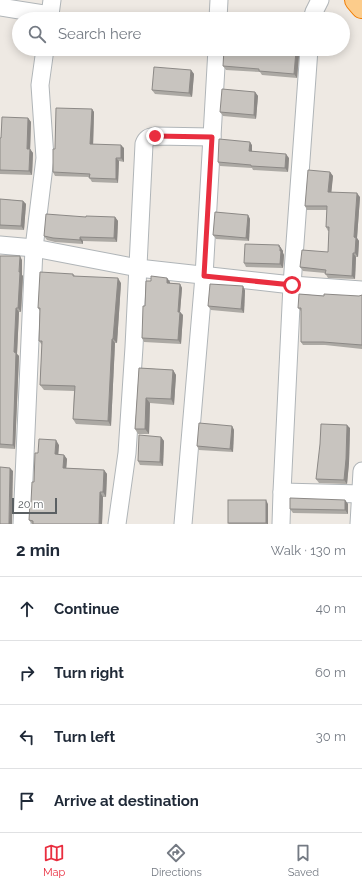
<!DOCTYPE html>
<meta charset="utf-8">
<style>
:root{--surface:#fff;--page:#f6f6f7;--text:#1f2937;--muted:#747a83;--line:#e0e1e3;--accent:#e92e3f}
body{margin:0;font-family:Raleway,sans-serif;background:var(--page);color:var(--text)}
.scale{position:absolute;left:12px;bottom:10px;width:45px;box-sizing:border-box;padding-left:4px;border:2px solid #5b6063;border-top:0;font-size:11px;line-height:14px;white-space:nowrap;color:#5b6063;-webkit-text-stroke:3px #fff;paint-order:stroke}
.stop{position:absolute;width:12px;height:12px;margin:-9px;border:3px solid #e92e3f;border-radius:50%;background:#fff}
.stop.end{background:#e92e3f;border-color:#fff;box-shadow:0 1px 4px #0008}
.list{margin:0;padding:0;list-style:none}
h2{display:flex;justify-content:space-between;align-items:center;height:52px;margin:0;padding:0 16px;font-size:17px}
h2 small{font-size:13px;font-weight:400;color:var(--muted)}
.list li{display:grid;grid-template-columns:26px 1fr auto;gap:12px;align-items:center;box-sizing:border-box;height:64px;padding:0 16px;border-top:1px solid var(--line)}
.list b{display:block;font-size:15px;white-space:nowrap}
.list em{font-size:13px;font-style:normal;color:var(--muted)}
.icon{flex:none;width:22px;height:22px;fill:none;stroke:currentColor;stroke-width:2;stroke-linecap:round;stroke-linejoin:round}
.map{position:relative;flex:none;width:362px;height:524px;overflow:hidden}
.search{position:absolute;background:var(--surface);box-shadow:0 2px 10px #0003;left:12px;right:12px;top:12px;height:44px;display:flex;align-items:center;gap:10px;box-sizing:border-box;padding:0 14px;border-radius:22px;color:var(--muted);font-size:15px}
.sheet{height:308px;background:var(--surface)}
nav{display:flex;justify-content:space-around;align-items:center;box-sizing:border-box;height:56px;border-top:1px solid var(--line);background:var(--surface);font-size:11px;color:var(--muted)}
nav a{display:grid;justify-items:center;gap:2px}
nav .on{color:var(--accent)}
.map>svg:first-child{display:block}
.lines{fill:none;stroke-linecap:round;stroke-linejoin:round}
.minor-casing{stroke:#b0b5b8;stroke-width:19}
.highway-casing{stroke:#f07c01;stroke-width:24}
.minor{stroke:#fff;stroke-width:17}
.highway{stroke:#fccc8b;stroke-width:22}
.wall{fill:#aca9a4}
.shaded-wall{fill:#8c8986}
.building{fill:#c8c4bf;stroke:#8c8986}
.route{stroke:#e92e3f;stroke-width:5}
</style>
<div class="map">
<svg width="362" height="524" viewBox="0 0 362 524">
<rect width="100%" height="100%" fill="#eee9e3"/>
<g class="lines">
<defs>
<g id="minor">
<path d="M0,7L50,15V19"/>
<path d="M50,15L52,0"/>
<path d="M218,19L219,0"/>
<path d="M312,19L314,12L320,0"/>
<path d="M0,245L34,248L138,268L292,285L362,290"/>
<path d="M282,492L362,494"/>
<path d="M22,524L34,248L45,158L40,85L45,49"/>
<path d="M117,524L127,453L134,347L144,144C146,138 149,137 155,136L212,137"/>
<path d="M183,524L204,276L217,49"/>
<path d="M281,524L282,492L292,285L309,49"/>
<path d="M359,524L362,471"/>
</g>
<path id="highway" d="M356,0L362,7"/>
</defs>
<use href="#minor" class="minor-casing"/>
<use href="#highway" class="highway-casing"/>
<use href="#minor" class="minor"/>
<use href="#highway" class="highway"/>
</g>
<g class="wall">
<path d="M299,55L297,78L262,75L260,72L226,70L223,66Z"/>
<path d="M191,70L194,74L192,97L155,94L152,90Z"/>
<path d="M255,92L258,96L256,119L223,116L220,112Z"/>
<path d="M92,109L94,112L93,144L124,148V162L119,161L118,183L92,182L89,177L55,176L53,172L55,149Z"/>
<path d="M28,118L31,122L30,149L33,153L32,175L0,174V138H1Z"/>
<path d="M252,145V151L289,158L288,172L253,170L252,168L220,166L218,162Z"/>
<path d="M330,172L333,176L331,192L360,197L357,238L359,241L358,257H356L355,279L328,278L325,273L303,271L300,267L328,252L329,231H328L326,227L327,210H307L305,206Z"/>
<path d="M0,199L23,201L26,204L24,230L0,229Z"/>
<path d="M248,215L250,219L249,241L216,239L213,235Z"/>
<path d="M115,217L118,221L117,242L83,241V244L55,242L47,240L44,236Z"/>
<path d="M279,245L283,251V253L284,255L283,268L246,267L244,263Z"/>
<path d="M0,256L22,260V275L23,276L21,312H19L17,354L19,356L15,449L0,448Z"/>
<path d="M73,274L75,276L121,283L117,343H115L111,426L76,424L73,419L74,391L44,390L40,385L42,345L39,341L40,311L38,308Z"/>
<path d="M167,278L170,282V283L180,284L182,288L180,312L183,315L181,344L144,342L142,338L145,306L151,281Z"/>
<path d="M245,290L244,313L211,310L208,306Z"/>
<path d="M362,295V349L325,345H303L301,342V311L298,308L324,296H359Z"/>
<path d="M139,368L173,370L176,375L174,405L150,403L149,434H138L135,429Z"/>
<path d="M232,426L234,430L233,452L199,450L197,446Z"/>
<path d="M350,428L349,463L347,484L319,483L316,479Z"/>
<path d="M161,437L164,441L163,466L140,465L138,461Z"/>
<path d="M59,445L58,454L64,455L67,459L66,468L104,470L107,474L106,497H103L102,524H32L29,520L38,453Z"/>
<path d="M345,500L348,504V514L293,513L290,509Z"/>
<path d="M268,504V524H229L228,523Z"/>
</g>
<g class="shaded-wall">
<path d="M296,51L299,55L297,78L294,74Z"/>
<path d="M191,70L194,74L192,97L189,93Z"/>
<path d="M255,92L258,96L256,119L254,115Z"/>
<path d="M92,109L94,112L93,148L90,144Z"/>
<path d="M28,118L31,122L30,153L27,149Z"/>
<path d="M250,142L252,145V155L249,151Z"/>
<path d="M121,145L124,148V162L121,158Z"/>
<path d="M30,149L33,153L32,175L29,171Z"/>
<path d="M286,154L289,158L288,172L285,168Z"/>
<path d="M116,158L119,161L118,183L116,179Z"/>
<path d="M330,172L333,176L331,196L328,192Z"/>
<path d="M357,193L360,197L357,238L359,241L358,257L355,253L354,237Z"/>
<path d="M23,201L26,204L24,230L21,226Z"/>
<path d="M248,215L250,219L249,241L246,238Z"/>
<path d="M115,217L118,221L117,242L114,238Z"/>
<path d="M80,237L83,241V244L80,240Z"/>
<path d="M279,245L283,251V253L284,255L283,268L280,264Z"/>
<path d="M353,253L356,257L355,279L352,276Z"/>
<path d="M20,256L22,260V275L23,276L21,312L18,308Z"/>
<path d="M118,278L121,283L117,343L113,339Z"/>
<path d="M167,278L170,282V287L167,283Z"/>
<path d="M180,284L182,288L180,312L183,315L181,344L178,340V312Z"/>
<path d="M243,286L245,290L244,313L241,309Z"/>
<path d="M16,308L19,312L17,354L19,356L15,449L13,445L14,352Z"/>
<path d="M112,339L115,343L111,426L108,421Z"/>
<path d="M173,370L176,375L174,405L171,399Z"/>
<path d="M146,398L150,403L149,434L145,429Z"/>
<path d="M347,425L350,428L349,463L347,484L344,480Z"/>
<path d="M232,426L234,430L233,452L230,449Z"/>
<path d="M161,437L164,441L163,466L160,462Z"/>
<path d="M56,440L59,445L58,458L55,454Z"/>
<path d="M64,455L67,459L66,472L63,468Z"/>
<path d="M10,468L13,471L12,524H9Z"/>
<path d="M104,470L107,474L106,497L103,492Z"/>
<path d="M100,492L103,497L102,524H99Z"/>
<path d="M266,500L268,504V524H267L266,523Z"/>
<path d="M345,500L348,504V514L345,510Z"/>
</g>
<g class="building">
<path d="M224,49H269L296,51L294,74L259,71V69L223,66Z"/>
<path d="M154,67L191,70L189,93L152,90Z"/>
<path d="M222,89L255,92L254,115L220,112Z"/>
<path d="M56,108L92,109L90,144L121,145V158H116V179L89,178L90,174L53,172V149H55Z"/>
<path d="M2,117L28,118L27,149H30L29,171L0,170V138H1Z"/>
<path d="M219,139L250,142L249,151L286,154L285,168L251,166V165L218,162Z"/>
<path d="M308,170L330,172L328,192L357,193L354,237L356,238L355,253H353L352,276L325,274L326,270L300,267L302,250L328,252L329,227H326L327,206H305Z"/>
<path d="M0,199L23,201L21,226L0,225Z"/>
<path d="M215,212L248,215L246,238L213,235Z"/>
<path d="M46,214L86,217V216L115,217L114,238L80,237V240L53,238L44,236Z"/>
<path d="M245,244L279,245V247H280V251H281L280,264L244,263Z"/>
<path d="M0,256H20L19,272H20L18,308H16L14,352L16,353L13,445L0,444Z"/>
<path d="M40,272L73,274V276L118,278L113,339H112L108,421L73,419L75,386L40,385L42,341H39L40,308H38Z"/>
<path d="M151,276L167,278V283L180,284L178,312H180L178,340L142,338L143,306H145L146,281H151Z"/>
<path d="M210,284L243,286L241,309L208,306Z"/>
<path d="M299,294L324,296V294L359,296L362,295V345L323,342H301V308H298Z"/>
<path d="M139,368L173,370L171,399L146,398L145,429H135Z"/>
<path d="M199,423L232,426L230,449L197,446Z"/>
<path d="M321,424L347,425L346,459L344,480L316,479L320,444Z"/>
<path d="M139,435L161,437L160,462L138,461Z"/>
<path d="M39,439L56,440L55,454L64,455L63,468L104,470L103,492H100L99,524H33V521L29,520L30,502H31L32,482H34L35,453H38Z"/>
<path d="M0,467L10,468L9,524H0Z"/>
<path d="M290,498L345,500V510L290,509Z"/>
<rect x="228" y="500" width="38" height="23"/>
</g>
<g class="lines">
<path class="route" d="M155,136L212,137L204,276L292,285"/>
</g>
</svg>
<div class="scale">20 m</div>
<div class="stop" style="left:292px;top:285px"></div>
<div class="stop end" style="left:155px;top:136px"></div>
<div class="search"><svg class="icon" aria-label="search" viewBox="0 0 24 24"><circle cx="10" cy="10" r="6"/><path d="M15 15l6 6"/></svg>Search here</div>
</div>
<section class="sheet">
<h2>2 min<small>Walk · 130 m</small></h2>
<ul class="list">
<li><svg class="icon" aria-label="ahead" viewBox="0 0 24 24"><path d="M12 20V5M6 11l6-6 6 6"/></svg><div><b>Continue</b></div><em>40 m</em></li>
<li><svg class="icon" aria-label="right" viewBox="0 0 24 24"><path d="M7 20v-9h11M14 6l5 5-5 5"/></svg><div><b>Turn right</b></div><em>60 m</em></li>
<li><svg class="icon" aria-label="left" viewBox="0 0 24 24"><path d="M17 20v-9H6M10 6l-5 5 5 5"/></svg><div><b>Turn left</b></div><em>30 m</em></li>
<li><svg class="icon" aria-label="arrive" viewBox="0 0 24 24"><path d="M6 21V4h12l-3 4 3 4H6"/></svg><div><b>Arrive at destination</b></div></li>
</ul>
</section>
<nav>
<a class="on"><svg class="icon" aria-label="map" viewBox="0 0 24 24"><path d="M3 6l6-2 6 2 6-2v14l-6 2-6-2-6 2zM9 4v14M15 6v14"/></svg>Map</a>
<a><svg class="icon" aria-label="directions" viewBox="0 0 24 24"><path d="M12 3l9 9-9 9-9-9zM9 14v-3h6M13 9l2 2-2 2"/></svg>Directions</a>
<a><svg class="icon" aria-label="saved" viewBox="0 0 24 24"><path d="M7 4h10v16l-5-4-5 4z"/></svg>Saved</a>
</nav>
